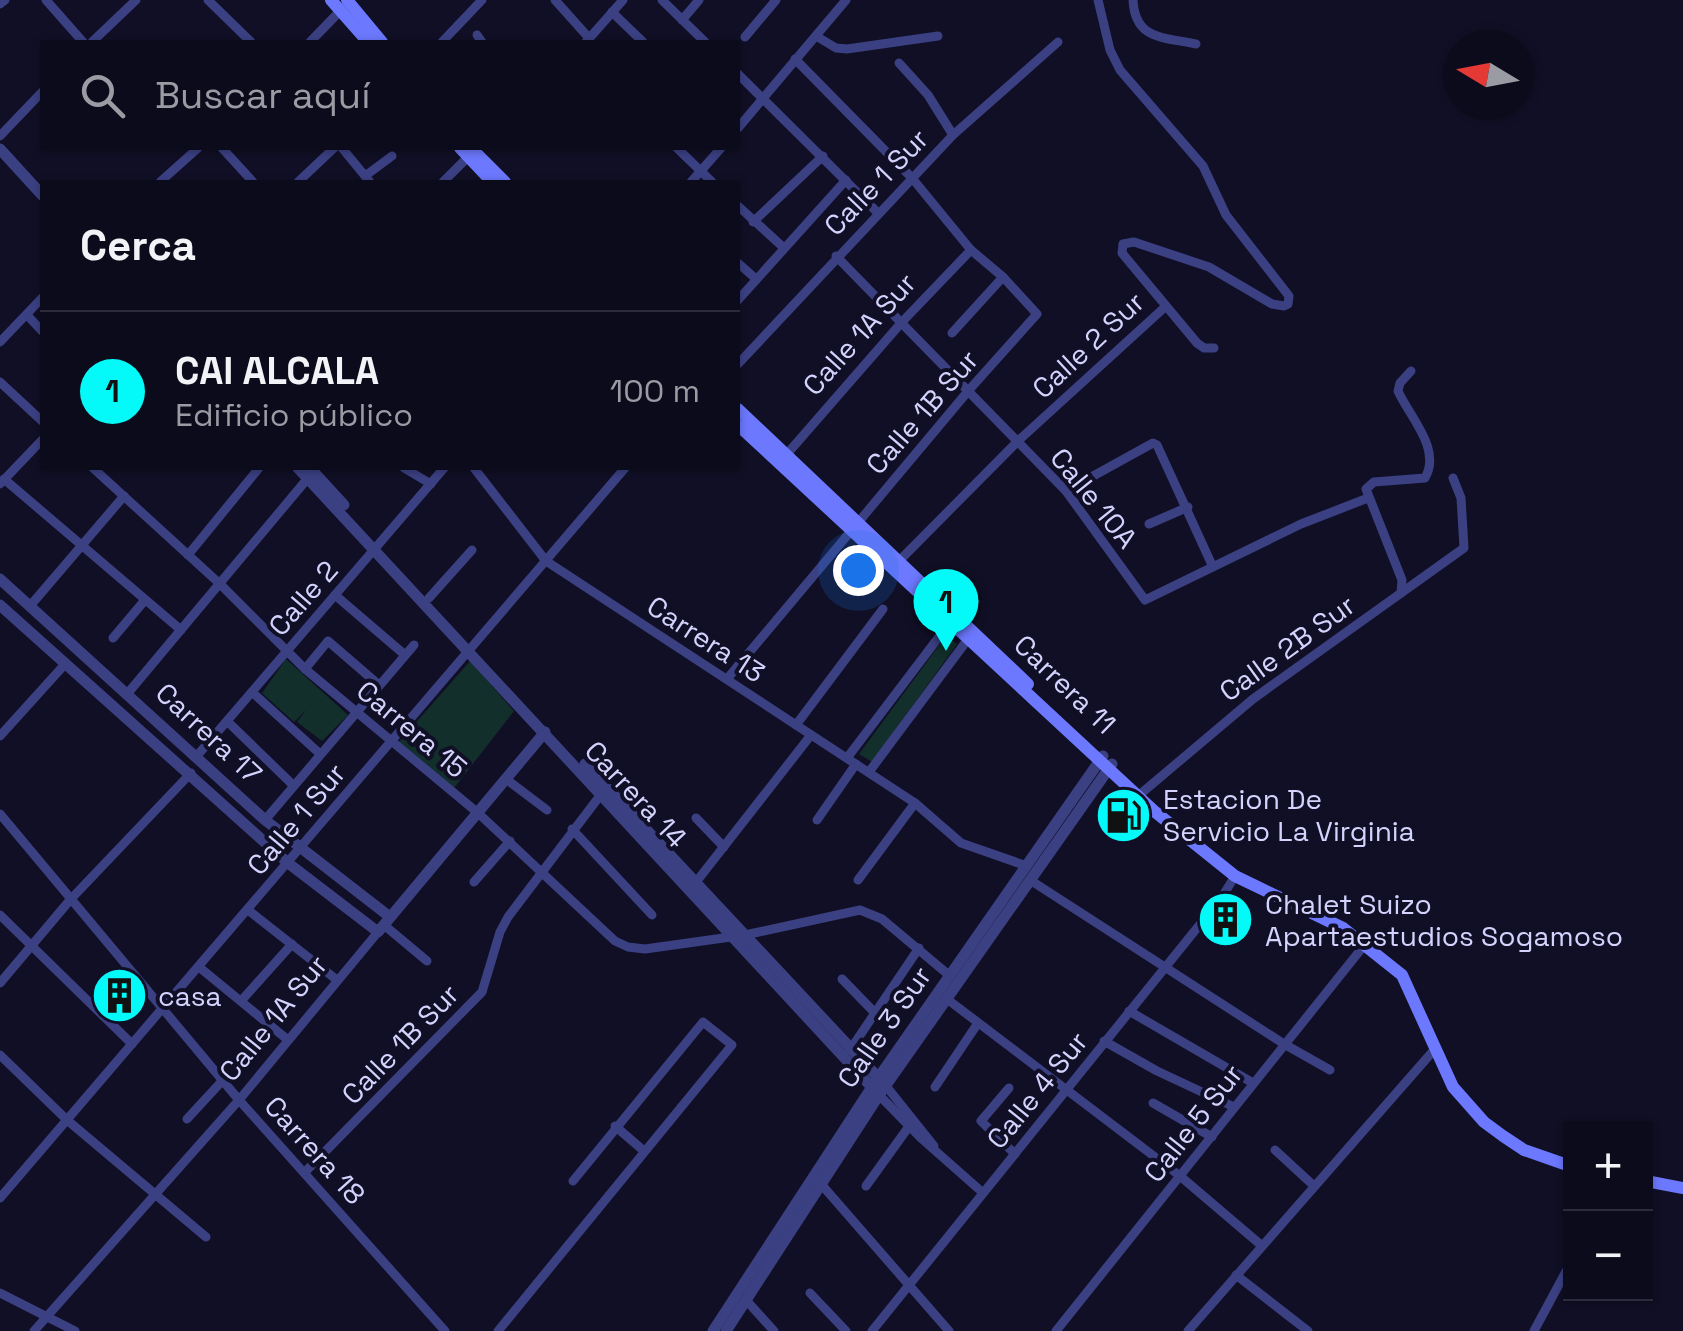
<!DOCTYPE html>
<html lang="es">
<meta charset="utf-8">
<style>
:root{--surface:#0c0b1c;--page:#1a1929;--text:#f1f3f6;--muted:#9a9ba3;--line:#2c2b3b;--accent:#03faf8}
body{margin:0;font-family:"Space Grotesk",sans-serif;background:var(--page);color:var(--text)}
.controls{position:absolute;right:30px;bottom:30px;display:grid;overflow:hidden;border-radius:0px;box-shadow:0 2px 8px #0004}
.controls button{width:90px;height:90px;display:grid;place-items:center;padding:0;border:0;border-bottom:2px solid var(--line);background:var(--surface);color:var(--text);font:50px sans-serif}
.compass{position:absolute;left:1443px;top:30px;width:90px;height:90px;border-radius:50%;background:var(--surface);box-shadow:0 2px 8px #0004;rotate:280deg}
.you{position:absolute;left:858px;top:570px;width:35px;height:35px;margin:-25px;border:8px solid #fff;border-radius:50%;background:#1a73e8;box-shadow:0 0 0 15px #1a73e833}
.badge{display:grid;place-items:center;width:65px;height:65px;border-radius:50%;background:var(--accent);color:#111;font-size:32px;font-weight:700}
.pin{position:absolute;translate:-50% -82px;filter:drop-shadow(0 2px 5px #0008)}
.pin::after{content:'';position:absolute;top:52px;width:35px;height:30px;background:inherit;clip-path:polygon(0 0,100% 0,50% 100%)}
.list{margin:0;padding:0;list-style:none}
h2{display:flex;justify-content:space-between;align-items:center;height:130px;margin:0;padding:0 40px;font-size:42px}
h2 small{font-size:32px;font-weight:400;color:var(--muted)}
.list li{display:grid;grid-template-columns:65px 1fr auto;gap:30px;align-items:center;box-sizing:border-box;height:160px;padding:0 40px;border-top:2px solid var(--line)}
.list b{display:block;font-size:38px;white-space:nowrap}
.list p{margin:0;font-size:32px;white-space:nowrap;color:var(--muted)}
.list em{font-size:32px;font-style:normal;color:var(--muted)}
.icon{flex:none;width:55px;height:55px;fill:none;stroke:currentColor;stroke-width:2;stroke-linecap:round;stroke-linejoin:round}
.map{position:relative;flex:none;width:1683px;height:1331px;overflow:hidden}
.search{position:absolute;background:var(--surface);box-shadow:0 2px 8px #0004;left:40px;top:40px;width:700px;height:110px;display:flex;align-items:center;gap:25px;box-sizing:border-box;padding:0 35px;border-radius:0px;color:var(--muted);font-size:38px}
.panel{position:absolute;background:var(--surface);box-shadow:0 2px 8px #0004;left:40px;top:180px;width:700px;height:290px;border-radius:0px}
.map>svg:first-child{display:block}
.green{fill:#122f2b}
.lines{fill:none;stroke-linecap:round;stroke-linejoin:round}
.minor{stroke:#3b4083;stroke-width:9}
.tertiary{stroke:#3b4083;stroke-width:11}
.secondary{stroke:#6c78fd;stroke-width:12}
.labels{text-anchor:middle;stroke-width:8;stroke-linejoin:round;paint-order:stroke}
.street-label{font-size:28px;fill:#d4d3fe;stroke:#100f25}
.poi-label{font-size:28px;fill:#d4d3fe;stroke:#100f25;text-anchor:start}
</style>
<div class="map">
<svg width="1683" height="1331" viewBox="0 0 1683 1331">
<rect width="100%" height="100%" fill="#100f25"/>
<g class="green">
<path d="M946,636L957,644L872,762L859,754Z"/>
<path d="M286,659L348,715L322,741L297,722L306,710L294,722L262,693Z"/>
<path d="M470,661L514,711L454,788L398,743Z"/>
</g>
<g class="lines">
<g class="minor">
<path d="M46,0L83,42"/>
<path d="M208,0L251,42"/>
<path d="M555,0L589,38"/>
<path d="M662,0L705,42"/>
<path d="M1098,0L1110,50L1120,70L1203,166L1226,215L1289,296L1288,304L1284,306L1272,304L1209,267L1134,242L1123,244L1122,253L1197,343L1204,348H1214"/>
<path d="M1133,0C1135,40 1163,37 1196,44"/>
<path d="M0,4L5,0"/>
<path d="M612,12L643,42"/>
<path d="M682,20L699,0"/>
<path d="M477,35L482,42"/>
<path d="M816,36L836,48L847,49L938,36"/>
<path d="M745,37L776,0"/>
<path d="M92,42L136,0"/>
<path d="M310,42L343,8"/>
<path d="M442,42L482,0"/>
<path d="M586,42L623,0"/>
<path d="M899,63L928,95L953,135"/>
<path d="M738,74L877,212"/>
<path d="M738,128L846,0"/>
<path d="M0,136L42,92"/>
<path d="M222,148L253,182"/>
<path d="M342,148L370,182"/>
<path d="M677,148L712,182"/>
<path d="M365,176L392,156"/>
<path d="M160,182L198,148"/>
<path d="M298,182L334,148"/>
<path d="M443,182L468,157"/>
<path d="M691,182L721,148"/>
<path d="M738,206L784,248"/>
<path d="M753,222L823,156"/>
<path d="M836,256L1066,491L1145,600L1301,524L1368,498"/>
<path d="M738,263L756,279"/>
<path d="M738,300L846,180"/>
<path d="M27,315L42,331"/>
<path d="M952,333L1003,277"/>
<path d="M0,342L42,298"/>
<path d="M738,364L953,135L1058,42"/>
<path d="M0,382L42,421"/>
<path d="M787,454L902,322L971,250"/>
<path d="M93,468L220,584L305,669L478,813L615,941L628,947L645,949L745,935L860,910L882,919L950,976"/>
<path d="M404,468L431,484"/>
<path d="M474,468L546,561L915,803L961,843L1027,866"/>
<path d="M4,479L181,630"/>
<path d="M0,484L42,440"/>
<path d="M1066,491L1153,443L1157,445L1212,565"/>
<path d="M1149,524L1188,507"/>
<path d="M188,555L259,468"/>
<path d="M900,560L1018,441L1165,307"/>
<path d="M1401,593L1402,580L1366,489L1374,482L1425,478C1442,449 1409,416 1398,391L1400,383L1411,371"/>
<path d="M335,595L405,655"/>
<path d="M429,598L472,550"/>
<path d="M30,606L124,496"/>
<path d="M113,638L145,600"/>
<path d="M305,669L328,641L379,685"/>
<path d="M727,679L969,390L1037,314L1003,277L971,250L912,178L795,59"/>
<path d="M252,692L319,753"/>
<path d="M128,693L308,478"/>
<path d="M227,721L293,785"/>
<path d="M796,725L883,609"/>
<path d="M0,736L66,663"/>
<path d="M196,757L444,468"/>
<path d="M847,758L951,621"/>
<path d="M869,772L968,639"/>
<path d="M506,779L547,810"/>
<path d="M1138,796L1253,699L1464,548L1461,498L1453,478"/>
<path d="M0,814L239,1100L445,1331"/>
<path d="M696,818L724,847"/>
<path d="M265,820L414,645"/>
<path d="M817,820L856,764"/>
<path d="M572,829L652,915"/>
<path d="M858,880L915,803"/>
<path d="M1030,880L1284,1044L1330,1070"/>
<path d="M474,882L510,841"/>
<path d="M693,886L811,735"/>
<path d="M248,910L337,980"/>
<path d="M0,915L132,1044"/>
<path d="M384,925L427,961"/>
<path d="M199,967L288,1040"/>
<path d="M842,979L875,1013"/>
<path d="M0,983L70,900L191,773"/>
<path d="M947,999L1180,1176L1261,1245"/>
<path d="M241,1001L292,944"/>
<path d="M1129,1011L1253,1083"/>
<path d="M1104,1041L1157,1071L1234,1107"/>
<path d="M850,1050L919,948"/>
<path d="M0,1055L67,1120L206,1237"/>
<path d="M886,1086L934,1146"/>
<path d="M935,1087L978,1023"/>
<path d="M1009,1088L981,1121L1015,1154"/>
<path d="M879,1095L922,1139L982,1192"/>
<path d="M1153,1103L1212,1137"/>
<path d="M187,1119L223,1080"/>
<path d="M615,1126L644,1151"/>
<path d="M1275,1150L1313,1185"/>
<path d="M306,1171L482,992L500,932L508,917L602,793"/>
<path d="M821,1184L949,1331"/>
<path d="M866,1186L910,1125"/>
<path d="M0,1198L625,468"/>
<path d="M1236,1275L1308,1331"/>
<path d="M0,1293L75,1331"/>
<path d="M810,1293L846,1331"/>
<path d="M746,1300L774,1331"/>
<path d="M34,1331L239,1100L378,932"/>
<path d="M498,1331L732,1045L703,1022L573,1181"/>
<path d="M872,1331L1222,897L1235,876"/>
<path d="M1056,1331L1366,943"/>
<path d="M1188,1331L1434,1050"/>
<path d="M1534,1331L1570,1264"/>
</g>
<g class="tertiary">
<path d="M0,149L42,195"/>
<path d="M298,468L879,1095"/>
<path d="M310,468L344,505"/>
<path d="M0,579L265,820L390,917"/>
<path d="M0,605L288,863L378,932L545,732"/>
<path d="M585,764L886,1086"/>
<path d="M713,1331L872,1087L1103,756"/>
<path d="M726,1331L879,1095L1112,764"/>
</g>
<g class="secondary">
<path d="M331,0L368,42"/>
<path d="M347,0L382,42"/>
<path d="M460,148L492,182"/>
<path d="M471,148L505,182"/>
<path d="M738,409L1028,684"/>
<path d="M738,425L1154,811L1235,876L1343,928L1402,975L1453,1087L1484,1122L1503,1136L1524,1150L1570,1166"/>
<path d="M1646,1181L1683,1188"/>
</g>
</g>
<defs>
<symbol id="fuel-disc" viewBox="-11 -11 22 22"><circle r="9.5" fill="#03faf8" stroke="#100f25"/><path d="M-5.5-6h7V0h2V4h1.3V-2.5L3-4.5l.8-.8L6-3V5H2.5V1h-1V6h-7ZM-4.2-4.7v3.2H.2V-4.7Z" fill="#111"/></symbol>
<symbol id="building-disc" viewBox="-11 -11 22 22"><circle r="9.5" fill="#03faf8" stroke="#100f25"/><path d="M-4-6H4V6H1V3H-1V6H-4ZM-2.5-4.3h1.7v1.8h-1.7ZM.8-4.3h1.7v1.8H.8ZM-2.5-1h1.7V.8h-1.7ZM.8-1h1.7V.8H.8Z" fill="#111"/></symbol>
</defs>
<g fill-rule="evenodd">
<use href="#fuel-disc" x="1092" y="784" width="63" height="63"/>
<use href="#building-disc" x="1194" y="888" width="63" height="63"/>
<use href="#building-disc" x="88" y="964" width="63" height="63"/>
</g>
<g class="labels">
<g class="street-label">
<text transform="translate(876 182) rotate(-46)" y="10">Calle 1 Sur</text>
<text transform="translate(859 334) rotate(-48)" y="10">Calle 1A Sur</text>
<text transform="translate(1088 345) rotate(-43)" y="10">Calle 2 Sur</text>
<text transform="translate(922 412) rotate(-49)" y="10">Calle 1B Sur</text>
<text transform="translate(1094 498) rotate(51)" y="10">Calle 10A</text>
<text transform="translate(303 598) rotate(-49)" y="10">Calle 2</text>
<text transform="translate(706 639) rotate(33)" y="10">Carrera 13</text>
<text transform="translate(1287 648) rotate(-36)" y="10">Calle 2B Sur</text>
<text transform="translate(1065 684) rotate(44)" y="10">Carrera 11</text>
<text transform="translate(412 729) rotate(40)" y="10">Carrera 15</text>
<text transform="translate(209 733) rotate(43)" y="10">Carrera 17</text>
<text transform="translate(636 794) rotate(47)" y="10">Carrera 14</text>
<text transform="translate(296 819) rotate(-50)" y="10">Calle 1 Sur</text>
<text transform="translate(273 1018) rotate(-51)" y="10">Calle 1A Sur</text>
<text transform="translate(884 1027) rotate(-55)" y="10">Calle 3 Sur</text>
<text transform="translate(400 1044) rotate(-46)" y="10">Calle 1B Sur</text>
<text transform="translate(1037 1090) rotate(-51)" y="10">Calle 4 Sur</text>
<text transform="translate(1193 1123) rotate(-52)" y="10">Calle 5 Sur</text>
<text transform="translate(315 1150) rotate(48)" y="10">Carrera 18</text>
</g>
<g class="poi-label">
<text x="1163" y="809">Estacion De<tspan x="1163" dy="32">Servicio La Virginia</tspan></text>
<text x="1265" y="914">Chalet Suizo<tspan x="1265" dy="32">Apartaestudios Sogamoso</tspan></text>
<text x="158" y="1006">casa</text>
</g>
</g>
</svg>
<div class="controls">
<button>+</button>
<button>−</button>
</div>
<svg class="compass" viewBox="-18 -18 36 36"><path d="M0-13l5 13h-10z" fill="#e53935"/><path d="M0 13l5-13h-10z" fill="#9a9ba3"/></svg>
<div class="you"></div>
<div class="pin badge" style="left:946px;top:651px">1</div>
<div class="search"><svg class="icon" aria-label="search" viewBox="0 0 24 24"><circle cx="10" cy="10" r="6"/><path d="M15 15l6 6"/></svg>Buscar aquí</div>
<section class="panel">
<h2>Cerca<small></small></h2>
<ul class="list">
<li><span class="badge">1</span><div><b>CAI ALCALA</b><p>Edificio público</p></div><em>100 m</em></li>
</ul>
</section>
</div>
